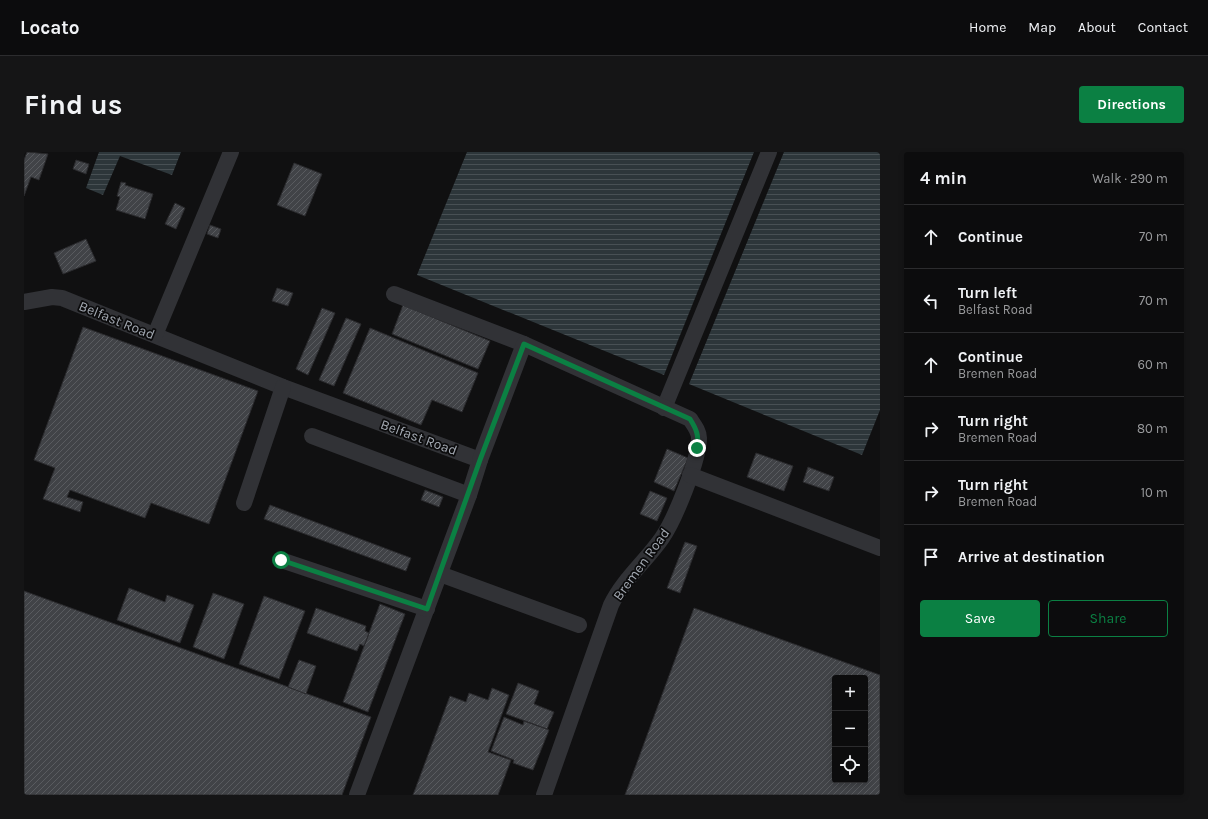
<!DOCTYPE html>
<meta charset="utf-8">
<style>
:root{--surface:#0c0c0d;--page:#151516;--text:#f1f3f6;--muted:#9a9b9d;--line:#2c2c2e;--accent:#0b8043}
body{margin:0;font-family:Karla,sans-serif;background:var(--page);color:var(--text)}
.controls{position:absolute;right:12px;bottom:12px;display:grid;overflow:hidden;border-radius:4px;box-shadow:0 2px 6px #0003}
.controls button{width:36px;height:36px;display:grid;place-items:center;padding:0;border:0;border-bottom:1px solid var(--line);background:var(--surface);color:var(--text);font:20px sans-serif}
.stop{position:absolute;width:12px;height:12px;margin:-9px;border:3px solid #0b8043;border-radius:50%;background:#fff}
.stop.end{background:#0b8043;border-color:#fff;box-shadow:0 1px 4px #0008}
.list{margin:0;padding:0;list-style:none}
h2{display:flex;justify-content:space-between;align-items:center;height:52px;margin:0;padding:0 16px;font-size:17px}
h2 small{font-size:13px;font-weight:400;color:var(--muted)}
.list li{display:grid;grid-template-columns:26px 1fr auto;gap:12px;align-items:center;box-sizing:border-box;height:64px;padding:0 16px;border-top:1px solid var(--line)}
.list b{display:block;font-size:15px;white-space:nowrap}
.list p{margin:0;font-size:13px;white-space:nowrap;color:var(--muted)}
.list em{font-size:13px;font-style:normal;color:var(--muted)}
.actions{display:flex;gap:8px;padding:12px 16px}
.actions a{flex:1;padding:9px 0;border:1px solid var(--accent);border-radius:4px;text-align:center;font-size:14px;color:var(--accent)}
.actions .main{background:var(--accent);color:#fff}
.icon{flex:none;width:22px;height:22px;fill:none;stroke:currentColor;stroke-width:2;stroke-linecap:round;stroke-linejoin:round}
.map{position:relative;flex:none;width:856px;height:643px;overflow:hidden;border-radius:4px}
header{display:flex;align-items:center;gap:24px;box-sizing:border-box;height:56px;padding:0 20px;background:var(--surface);border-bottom:1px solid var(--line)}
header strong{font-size:19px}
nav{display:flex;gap:22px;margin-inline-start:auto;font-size:14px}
.intro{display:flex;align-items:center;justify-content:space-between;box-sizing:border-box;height:96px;padding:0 24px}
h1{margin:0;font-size:28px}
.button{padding:10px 18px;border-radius:4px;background:var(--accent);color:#fff;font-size:14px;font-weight:700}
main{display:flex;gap:24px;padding:0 24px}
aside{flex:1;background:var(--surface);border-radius:4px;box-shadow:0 2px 6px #0003}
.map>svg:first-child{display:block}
.water{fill:url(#water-rules)}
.building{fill:url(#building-hatch);stroke:#2a2a2d;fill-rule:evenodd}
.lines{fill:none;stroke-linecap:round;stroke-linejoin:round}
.minor{stroke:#313236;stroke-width:16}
.route{stroke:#0b8043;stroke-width:5}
.labels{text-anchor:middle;stroke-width:3.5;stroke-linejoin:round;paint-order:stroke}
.street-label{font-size:14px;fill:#a2a8b1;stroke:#0b0b0c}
</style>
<header>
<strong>Locato</strong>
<nav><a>Home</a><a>Map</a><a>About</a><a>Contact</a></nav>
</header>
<div class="intro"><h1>Find us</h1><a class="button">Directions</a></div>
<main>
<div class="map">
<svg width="856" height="643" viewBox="0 0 856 643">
<defs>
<pattern id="water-rules" width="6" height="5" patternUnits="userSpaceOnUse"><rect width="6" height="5" fill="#2d363a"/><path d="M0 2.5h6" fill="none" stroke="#485054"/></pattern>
<pattern id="building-hatch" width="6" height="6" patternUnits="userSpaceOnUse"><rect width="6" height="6" fill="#414347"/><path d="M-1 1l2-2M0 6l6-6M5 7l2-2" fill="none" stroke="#595b5f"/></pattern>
</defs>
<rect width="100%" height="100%" fill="#101011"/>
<g class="water">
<path d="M75,0H157L148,23L96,4L79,43L62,36Z"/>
<path d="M443,0H730L640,223L393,123Z"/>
<path d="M760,0H856V258L838,303L665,232Z"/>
</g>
<g class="building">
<path d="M3,0L24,2L15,28L7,25L0,44V8Z"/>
<path d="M52,8L65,12L62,22L49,17Z"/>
<path d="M270,11L298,22L281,64L253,53Z"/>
<path d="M97,30L102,31L101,33L129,42L121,67L92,58L96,45L93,44Z"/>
<path d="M151,51L161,56L152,77L141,72Z"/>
<path d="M186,73L197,77L194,86L183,82Z"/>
<path d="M62,87L72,109L39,122L30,101Z"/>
<path d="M253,136L269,141L264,154L248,149Z"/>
<path d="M379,153L466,189L454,217L368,182Z"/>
<path d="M298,156L311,161L284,223L272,217Z"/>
<path d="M322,166L337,172L310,234L295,228Z"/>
<path d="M59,175L234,239L185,372L127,351L121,366L46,338L43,345L59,350L56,360L19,347L31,316L10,308Z"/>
<path d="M346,176L454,221L438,260L408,248L397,273L319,241Z"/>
<path d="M643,297L664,306L650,339L630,330Z"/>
<path d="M732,301L769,314L760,339L723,325Z"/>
<path d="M784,315L810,325L805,339L779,330Z"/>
<path d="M401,338L419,345L415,355L397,348Z"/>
<path d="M626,339L643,346L633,369L616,362Z"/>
<path d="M246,353L387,406L382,419L240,367Z"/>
<path d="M661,390L673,394L656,441L643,436Z"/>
<path d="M105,436L141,450L143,443L170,453L156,491L93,468Z"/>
<path d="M0,439L347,565L318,643H0Z"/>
<path d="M189,441L220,452L200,507L169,495Z"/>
<path d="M240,444L281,459L255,527L215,512Z"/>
<path d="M356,452L381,462L344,560L319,550Z"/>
<path d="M292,456L342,474L341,479L345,481L340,494L336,492L333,499L283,481Z"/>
<path d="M670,456L856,523V643H601ZM811,526H841V628H811Z"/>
<path d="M275,508L292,514L282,542L264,535Z"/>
<path d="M494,531L515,539L510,552L530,560L523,577L482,562Z"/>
<path d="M468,536L485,543L464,600L487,608L474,643H389L426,544L442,550L445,541L464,548Z"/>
<path d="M480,565L499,573L500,569L525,578L509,618L489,611L490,608L467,599Z"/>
</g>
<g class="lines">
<g class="minor">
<path d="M370,142L500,192"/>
<path d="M0,150L28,145L38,146L259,235L456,308L445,343L333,643"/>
<path d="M131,183L207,0"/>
<path d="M640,256L745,0"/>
<path d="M288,284L445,343"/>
<path d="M456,308L500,192L666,267C670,273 675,279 675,286C675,308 651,367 638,386C622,409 599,428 587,453L520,643"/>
<path d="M666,323L856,396"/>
<path d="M220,351L259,235"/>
<path d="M257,408L403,457"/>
<path d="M416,422L555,473"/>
</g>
</g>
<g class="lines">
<path class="route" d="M257,408L403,457L456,308L500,192L666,267C673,278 675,284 673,296"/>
</g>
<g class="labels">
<g class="street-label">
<text transform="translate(93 168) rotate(22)" y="5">Belfast Road</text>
<text transform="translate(395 285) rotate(20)" y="5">Belfast Road</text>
<text transform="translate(617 412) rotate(-54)" y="5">Bremen Road</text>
</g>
</g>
</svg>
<div class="controls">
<button>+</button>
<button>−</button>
<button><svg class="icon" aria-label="locate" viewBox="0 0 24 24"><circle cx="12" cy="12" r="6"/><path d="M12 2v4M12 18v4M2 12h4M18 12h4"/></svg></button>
</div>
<div class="stop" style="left:257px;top:408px"></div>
<div class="stop end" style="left:673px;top:296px"></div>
</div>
<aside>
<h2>4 min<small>Walk · 290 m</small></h2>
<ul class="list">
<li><svg class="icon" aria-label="ahead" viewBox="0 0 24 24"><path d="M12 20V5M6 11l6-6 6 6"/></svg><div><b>Continue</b></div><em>70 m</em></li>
<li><svg class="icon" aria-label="left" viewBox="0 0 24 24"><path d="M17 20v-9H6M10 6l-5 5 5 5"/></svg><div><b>Turn left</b><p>Belfast Road</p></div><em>70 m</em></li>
<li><svg class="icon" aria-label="ahead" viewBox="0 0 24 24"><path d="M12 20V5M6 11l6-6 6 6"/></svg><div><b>Continue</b><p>Bremen Road</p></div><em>60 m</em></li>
<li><svg class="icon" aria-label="right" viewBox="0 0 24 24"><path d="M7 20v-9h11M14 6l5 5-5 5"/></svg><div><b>Turn right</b><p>Bremen Road</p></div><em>80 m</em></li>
<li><svg class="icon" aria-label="right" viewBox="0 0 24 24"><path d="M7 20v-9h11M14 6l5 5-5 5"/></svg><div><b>Turn right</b><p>Bremen Road</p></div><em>10 m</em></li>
<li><svg class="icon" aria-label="arrive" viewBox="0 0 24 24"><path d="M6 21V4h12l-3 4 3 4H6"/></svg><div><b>Arrive at destination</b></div></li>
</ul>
<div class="actions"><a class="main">Save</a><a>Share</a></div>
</aside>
</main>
